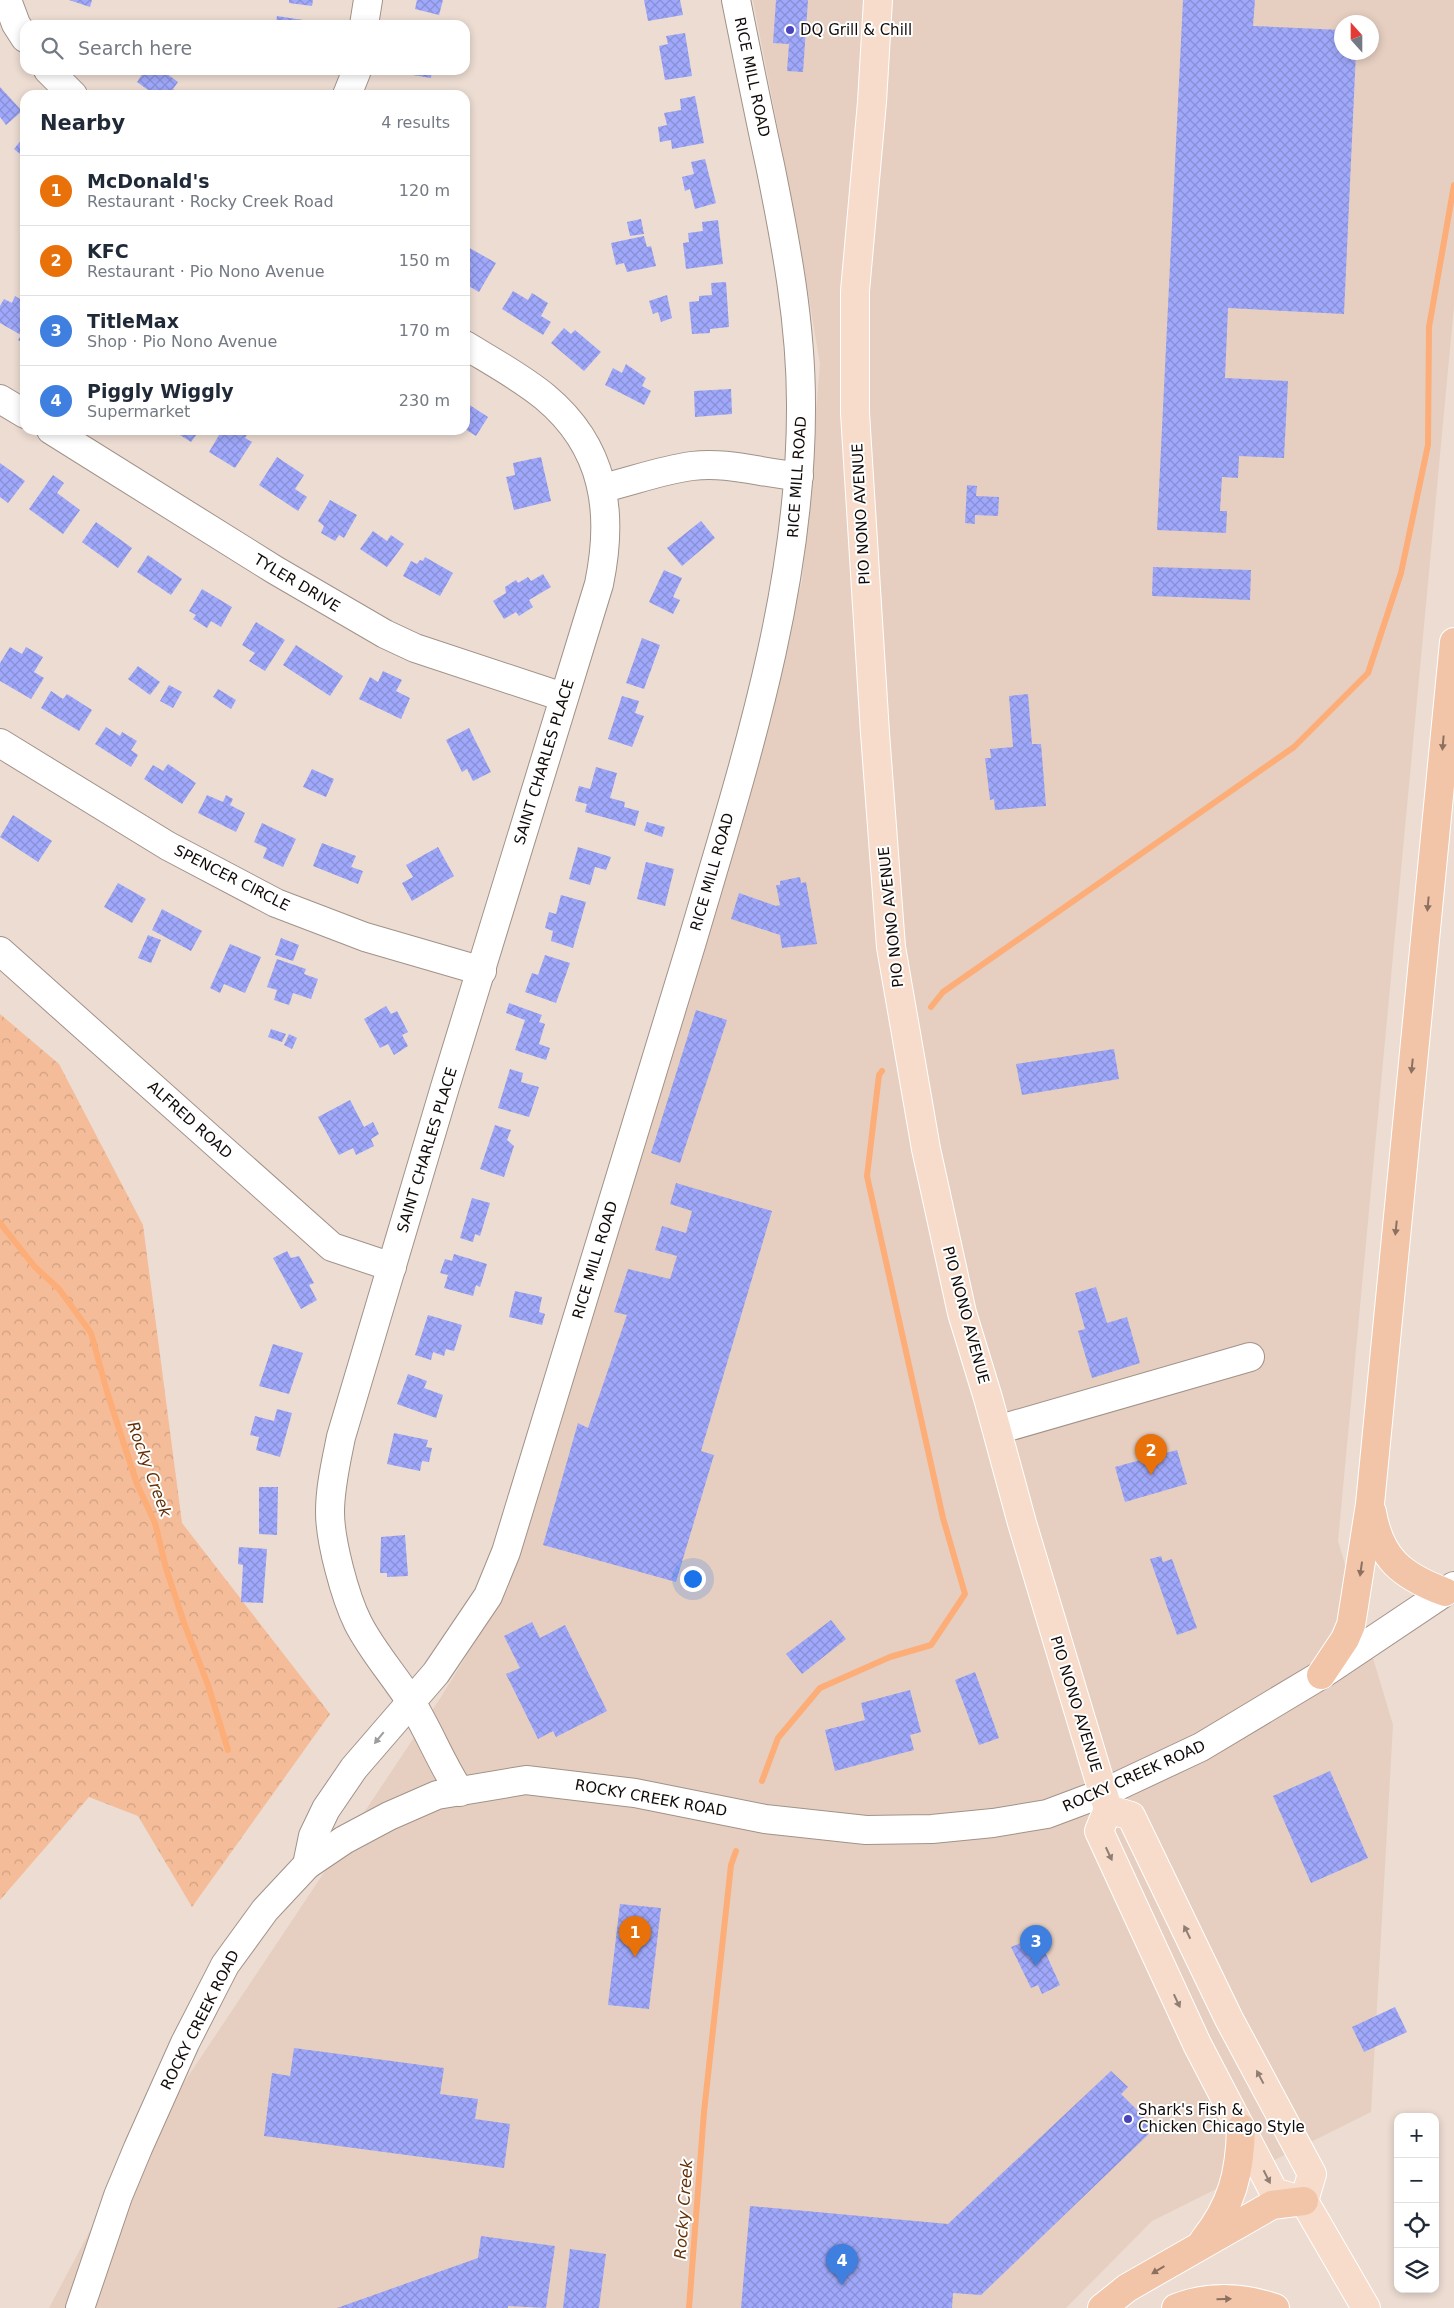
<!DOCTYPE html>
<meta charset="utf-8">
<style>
:root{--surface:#fff;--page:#f6f6f7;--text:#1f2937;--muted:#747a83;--line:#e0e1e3;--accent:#0f766e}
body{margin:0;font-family:"DejaVu Sans",sans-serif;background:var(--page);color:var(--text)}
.controls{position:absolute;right:15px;bottom:15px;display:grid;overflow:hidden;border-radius:10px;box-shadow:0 2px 8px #0003}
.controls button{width:45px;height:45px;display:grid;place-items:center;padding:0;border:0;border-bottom:1px solid var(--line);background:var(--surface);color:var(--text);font:25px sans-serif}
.compass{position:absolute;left:1334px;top:15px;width:45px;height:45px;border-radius:50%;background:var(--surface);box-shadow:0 2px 8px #0003;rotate:339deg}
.you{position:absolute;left:692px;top:1578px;width:18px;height:18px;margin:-12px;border:4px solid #fff;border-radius:50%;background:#1a73e8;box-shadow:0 0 0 8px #1a73e833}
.badge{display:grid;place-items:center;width:32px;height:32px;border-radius:50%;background:var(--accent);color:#fff;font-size:16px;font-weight:700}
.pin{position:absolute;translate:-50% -41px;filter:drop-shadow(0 1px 2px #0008)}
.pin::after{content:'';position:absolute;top:26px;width:18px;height:15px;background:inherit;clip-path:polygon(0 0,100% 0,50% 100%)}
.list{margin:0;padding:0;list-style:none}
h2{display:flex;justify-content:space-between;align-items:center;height:65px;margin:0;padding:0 20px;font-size:21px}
h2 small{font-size:16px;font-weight:400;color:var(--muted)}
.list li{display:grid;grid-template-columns:32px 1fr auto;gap:15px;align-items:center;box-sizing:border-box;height:70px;padding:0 20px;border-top:1px solid var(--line)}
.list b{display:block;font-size:19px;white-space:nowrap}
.list p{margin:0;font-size:16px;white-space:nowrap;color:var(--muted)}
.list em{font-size:16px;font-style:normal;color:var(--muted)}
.icon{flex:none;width:28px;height:28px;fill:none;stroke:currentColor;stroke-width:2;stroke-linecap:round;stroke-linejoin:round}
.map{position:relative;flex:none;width:1454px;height:2308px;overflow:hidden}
.search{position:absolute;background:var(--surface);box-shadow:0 2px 8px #0003;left:20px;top:20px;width:450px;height:55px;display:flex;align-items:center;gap:12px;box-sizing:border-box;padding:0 18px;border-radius:15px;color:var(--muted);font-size:19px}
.panel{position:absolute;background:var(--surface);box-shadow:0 2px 8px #0003;left:20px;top:90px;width:450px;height:345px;border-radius:15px}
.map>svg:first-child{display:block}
.built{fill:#e6cfc1;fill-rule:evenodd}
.forest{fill:url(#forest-crowns)}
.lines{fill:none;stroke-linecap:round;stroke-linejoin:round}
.stream{stroke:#fdad77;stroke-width:6}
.building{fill:url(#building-cross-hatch)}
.minor-casing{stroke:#a19289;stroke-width:30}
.major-casing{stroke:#fff;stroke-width:30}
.highway-casing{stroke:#fff;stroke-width:30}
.minor{stroke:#fff;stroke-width:28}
.major{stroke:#f7dccb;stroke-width:28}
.highway{stroke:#f2c5a9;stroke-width:28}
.oneway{fill:#8c7161}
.oneway2{fill:#9f9d9c}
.oneway3{fill:#8f7e73}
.poi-dot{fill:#4945bb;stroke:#fff;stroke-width:2}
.labels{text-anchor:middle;stroke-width:4;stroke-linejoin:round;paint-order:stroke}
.poi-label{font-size:15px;fill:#100b08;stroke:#fff;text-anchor:start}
.street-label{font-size:15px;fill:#100b08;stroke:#fff}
.water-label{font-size:16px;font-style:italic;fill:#633006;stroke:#fff}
</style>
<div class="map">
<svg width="1454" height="2308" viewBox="0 0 1454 2308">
<defs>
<pattern id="forest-crowns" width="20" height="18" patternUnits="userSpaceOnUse" patternTransform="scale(1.25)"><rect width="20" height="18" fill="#f4bc98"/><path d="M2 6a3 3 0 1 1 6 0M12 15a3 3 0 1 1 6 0" fill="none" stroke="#d0a082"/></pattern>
<pattern id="building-cross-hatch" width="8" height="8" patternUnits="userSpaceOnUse" patternTransform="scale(1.25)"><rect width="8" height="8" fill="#9fa8fa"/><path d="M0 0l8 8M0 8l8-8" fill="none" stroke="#888fd5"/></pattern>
</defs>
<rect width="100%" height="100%" fill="#ecdcd2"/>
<path class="built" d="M753,0H1454V306L1338,1541L1393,1725L1371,2112L1152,2221L1066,2308H49L109,2195L441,1697L507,1590L678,1020L802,581L820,364L798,233ZM1342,22H1372V52H1342Z"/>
<path class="forest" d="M0,1014L59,1064L143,1225L182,1523L330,1714L192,1907L138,1816L89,1797L0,1900Z"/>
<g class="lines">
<g class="stream">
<path d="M931,1007L943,992L1294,747L1368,673L1401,573L1428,445L1429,327L1454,185"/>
<path d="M0,1223L35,1267L59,1289L91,1333L108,1395L137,1484L155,1523L166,1568L184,1623L208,1685L228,1750"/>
<path d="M762,1781L778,1738L820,1688L890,1657L931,1645L965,1594L943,1518L867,1176L879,1075L882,1071"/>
<path d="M689,2308L704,2112L731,1865L736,1851"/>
</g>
</g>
<g class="building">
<path d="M69,0H92L90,7Z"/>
<path d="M289,0H313L312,6L289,3Z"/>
<path d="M417,0H443L439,15L415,9Z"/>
<path d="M644,0H680L683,15L648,21Z"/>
<path d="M776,0H808L803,72L787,71L789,44L773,43Z"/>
<path d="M1183,0H1255L1253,26L1342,30V52H1356L1344,314L1228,308L1225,378L1288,381L1284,458L1239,456L1238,478L1222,477L1220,511H1227L1226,533L1157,530Z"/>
<path d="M277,16L303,20L302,25H270V21L276,22Z"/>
<path d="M685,33L692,76L665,80L659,46L668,44L666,36Z"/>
<path d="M145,70H162L178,82L173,89L181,95H155L137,82Z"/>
<path d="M401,70H432L431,78L401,73Z"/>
<path d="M0,87L22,111L6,125L0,117Z"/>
<path d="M695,96L704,143L672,149L671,140L660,142L658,127L667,125L664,113L681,110L680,99Z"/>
<path d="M25,135V158L14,149Z"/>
<path d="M705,159L716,203L695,209L690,189L685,191L682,177L694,174L691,162Z"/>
<path d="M641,219L644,234L630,236L627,222Z"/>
<path d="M718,220L723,264L686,269L683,243L689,242L688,233L703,231L702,222Z"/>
<path d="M644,236L647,247L651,246L656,266L627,272L624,263L616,265L611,243Z"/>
<path d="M466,246L496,263L479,292L465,284Z"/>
<path d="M726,282L729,327L710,329V333L692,334L689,302L699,301V296L712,295L711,283Z"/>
<path d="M513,291L528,300L532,293L548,303L541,316L551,322L543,335L502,309Z"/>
<path d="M667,295L672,318L661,322L658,312L653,314L649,301Z"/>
<path d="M15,296L25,302V344L18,340L21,335L0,323V306L4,299L12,303Z"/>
<path d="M564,328L571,334L575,330L601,352L584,371L551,343Z"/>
<path d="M626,364L646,378L642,386L651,391L644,405L605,385L613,368L622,373Z"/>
<path d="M731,389L732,414L695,417L694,391Z"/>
<path d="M465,402L488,417L476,436L465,429Z"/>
<path d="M172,430H200L191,442Z"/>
<path d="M222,430H250L245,438L252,442L235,468L209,452Z"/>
<path d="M277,457L304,475L295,489L307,497L298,511L259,485Z"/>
<path d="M541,457L551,501L514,510L506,477L515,475L513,463Z"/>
<path d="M0,463L25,481L8,503L0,497Z"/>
<path d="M53,475L64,483L57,493L80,510L63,534L29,509Z"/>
<path d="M967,485L977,486L976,496L999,497L998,516L975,515V524L965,523Z"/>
<path d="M330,500L357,515L344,538L339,535L335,541L321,533L324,526L318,521Z"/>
<path d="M701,521L715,538L682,566L667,548Z"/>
<path d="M96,522L132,548L118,568L82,542Z"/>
<path d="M373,531L387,541L391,535L404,544L387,567L360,549Z"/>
<path d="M148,555L182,579L171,595L137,572Z"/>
<path d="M425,557L453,573L440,596L403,576L411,561L417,564L420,560L423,561Z"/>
<path d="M1153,567L1251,570L1250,600L1152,596Z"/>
<path d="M664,570L682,578L673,597L680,600L673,614L649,602Z"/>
<path d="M543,574L551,587L529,600L533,607L519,616L516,612L504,619L493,601L506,593L505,587L516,580L518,583L528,577L531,581Z"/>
<path d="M202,589L232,607L221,627L211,621L207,628L193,619L196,615L189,611Z"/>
<path d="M256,622L285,640L265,671L249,661L255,653L242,645Z"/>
<path d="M642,638L660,645L644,689L626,683Z"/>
<path d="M296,645L343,676L330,696L283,665Z"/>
<path d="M10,647L22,654L26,647L43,657L34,672L44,678L31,699L0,681V663Z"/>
<path d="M138,666L160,682L150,695L128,679Z"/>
<path d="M383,671L402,680L396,691L410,698L401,719L359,699L370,677L378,682Z"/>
<path d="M169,685L182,692L173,708L160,701Z"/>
<path d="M218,689L236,700L231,709L213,697Z"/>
<path d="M51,691L63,699L67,694L92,710L79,731L41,708Z"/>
<path d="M1028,694L1032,744H1041L1046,806L995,810L994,799L990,800L985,758H991L990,749L1013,747L1009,696Z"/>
<path d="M622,696L639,701L635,713L644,716L632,747L608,739Z"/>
<path d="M106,727L120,736L122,732L137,741L131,750L138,755L131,767L95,744Z"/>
<path d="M469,728L491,772L473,781L467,769L462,772L446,740Z"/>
<path d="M168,764L196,783L182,804L144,779L153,765L163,771Z"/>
<path d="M596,767L617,773L610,798L625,802L624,807L639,811L635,826L585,812L587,804L575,801L579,786L590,789Z"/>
<path d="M312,769L334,779L326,797L303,787Z"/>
<path d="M207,795L223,802L226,795L233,799L230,805L245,813L236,832L198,813Z"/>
<path d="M13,815L52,841L38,862L0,837Z"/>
<path d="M647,822L665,827L662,837L644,831Z"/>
<path d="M262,823L296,839L283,867L263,858L267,848L254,842Z"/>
<path d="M322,843L356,856L351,867L363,871L358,884L313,866Z"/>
<path d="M438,847L454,876L412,901L402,883L413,877L406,865Z"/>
<path d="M578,847L611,857L606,870L595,867L590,885L569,879Z"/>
<path d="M646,862L674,869L665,906L637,899Z"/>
<path d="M800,877L801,883L806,882L817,944L782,948L780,935L731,919L739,893L776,906L780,905L776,885H780V881Z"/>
<path d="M118,883L146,899L132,923L104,907Z"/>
<path d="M561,895L586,902L573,948L551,941L553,931L545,928L549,912L556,914Z"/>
<path d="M162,909L202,931L191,951L152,930Z"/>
<path d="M148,935L161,940L151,963L138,958Z"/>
<path d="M281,938L299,945L293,961L275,955Z"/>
<path d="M230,944L261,957L245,993L224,984L220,993L210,988Z"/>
<path d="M545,955L570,963L556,1003L525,992L532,973L538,975Z"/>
<path d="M277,959L306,969L304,974L318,979L311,999L293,993L289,1005L274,1000L277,990L267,987Z"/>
<path d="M509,1003L542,1015L539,1022L545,1024L539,1044L550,1048L546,1060L515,1050L525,1020L506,1013Z"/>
<path d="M386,1006L391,1014L397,1011L408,1032L402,1035L408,1046L394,1055L388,1044L380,1048L364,1019Z"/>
<path d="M696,1010L727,1020L680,1163L651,1153Z"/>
<path d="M271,1029L286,1034L282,1042L268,1037Z"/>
<path d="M289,1034L297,1038L292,1049L284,1045Z"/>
<path d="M1114,1049L1119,1079L1022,1095L1016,1064Z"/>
<path d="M510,1069L523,1073L521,1082L539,1087L529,1117L498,1108Z"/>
<path d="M350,1100L364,1127L373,1122L379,1134L371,1139L374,1146L356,1155L353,1148L339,1155L318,1117Z"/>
<path d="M495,1125L511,1130L507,1140L514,1146L504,1177L480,1169Z"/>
<path d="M676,1183L772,1211L701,1451L714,1455L676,1582L543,1545L578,1423L588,1428L627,1315L614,1312L628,1269L670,1279L677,1256L655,1250L662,1226L686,1233L692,1211L670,1204Z"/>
<path d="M472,1198L490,1203L480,1236L475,1234L473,1242L460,1238Z"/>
<path d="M287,1251L291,1258L299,1256L314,1283L309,1285L317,1300L301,1309L273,1258Z"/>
<path d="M454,1254L487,1264L480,1287L476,1285L473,1296L444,1288L448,1275L440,1273L445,1259L452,1261Z"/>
<path d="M1096,1287L1107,1323L1127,1317L1140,1363L1092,1378L1078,1331L1085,1329L1075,1293Z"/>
<path d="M515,1291L542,1297L539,1312L545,1314L542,1325L509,1317Z"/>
<path d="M428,1315L462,1325L454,1351L446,1349L444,1356L433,1352L431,1360L415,1355Z"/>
<path d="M273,1344L303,1353L289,1394L259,1386Z"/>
<path d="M408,1374L427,1381L424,1388L443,1395L436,1418L397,1404Z"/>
<path d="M277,1409L292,1413L280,1457L256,1450L259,1437L250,1435L255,1416L274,1421Z"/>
<path d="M394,1433L428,1440L426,1447L432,1448L429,1462L422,1461L420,1471L387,1464Z"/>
<path d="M1177,1450L1187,1484L1125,1502L1115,1467Z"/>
<path d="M259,1487H278L277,1535L259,1534Z"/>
<path d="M405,1535L408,1576L387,1577V1573H380L381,1537Z"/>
<path d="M239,1547L267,1549L263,1603L241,1602L243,1565L238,1564Z"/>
<path d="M1161,1556L1163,1562L1172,1559L1197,1628L1177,1635L1150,1559Z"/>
<path d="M831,1620L846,1639L802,1674L786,1654Z"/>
<path d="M532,1622L540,1638L565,1625L607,1711L556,1737L553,1731L538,1739L506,1674L520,1668L504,1636Z"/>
<path d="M975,1672L999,1738L979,1745L955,1680Z"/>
<path d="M910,1690L921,1732L910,1735L914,1750L835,1771L825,1730L865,1720L861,1703Z"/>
<path d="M1330,1771L1368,1858L1311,1883L1273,1796Z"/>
<path d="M620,1904L661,1908L649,2009L608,2005Z"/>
<path d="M1038,1936L1060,1985L1042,1994L1038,1985L1031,1988L1011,1947Z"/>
<path d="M1395,2007L1407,2032L1364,2052L1352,2027Z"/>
<path d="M294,2048L444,2068L440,2094L478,2099L475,2119L510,2124L504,2168L264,2136L272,2073L290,2076Z"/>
<path d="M1111,2071L1128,2087L1121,2094L1155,2128L981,2295L953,2293L952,2308H741L750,2206L948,2224Z"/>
<path d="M481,2236L555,2246L546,2308L508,2306V2308H337L478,2258Z"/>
<path d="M570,2249L606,2254L599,2308H563Z"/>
</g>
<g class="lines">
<defs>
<g id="minor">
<path d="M7,0L16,24L25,38"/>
<path d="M364,25L368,0"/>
<path d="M48,70L73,95"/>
<path d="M347,95L357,70"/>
<path d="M0,399L25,414"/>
<path d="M51,430L275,570L385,634L415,648L563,697"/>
<path d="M603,488C632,481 662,470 692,466C728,461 764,474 799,476"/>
<path d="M0,743L168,846L276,903L365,937L482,971"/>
<path d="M0,951L332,1247L392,1267"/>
<path d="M997,1430L1250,1357"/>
<path d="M460,1792C441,1763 429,1731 411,1702C394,1675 372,1651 358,1623C345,1597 330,1541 330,1512C330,1487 336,1462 341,1437L445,1087L599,584C614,512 605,447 545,397C521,377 491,361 465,345"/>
<path d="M307,1865L313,1836L326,1809L354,1768L436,1673L488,1596L506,1552C568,1350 631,1148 691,945C743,768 802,590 801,404C801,323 786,244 770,165C758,110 747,55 736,0"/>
<path d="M80,2308L118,2196L138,2148L185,2043L225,1965L265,1910L307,1865L344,1840L389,1816L437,1795L526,1780L635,1793L765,1819L866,1830L932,1829L993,1823L1047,1814L1103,1793L1201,1747L1321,1675L1454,1586"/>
</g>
<g id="major">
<path d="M878,0L872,102L855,291V413L875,733L891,947L926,1149L962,1313L988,1398L1022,1523L1108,1809L1099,1831L1197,2044L1274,2192L1304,2201L1366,2308"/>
<path d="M1108,1809L1131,1816L1229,2019L1312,2174L1304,2201"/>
</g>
<g id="highway">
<path d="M1372,1512C1380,1559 1402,1576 1445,1592"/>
<path d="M1321,1675L1345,1639L1351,1625L1370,1504L1454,642"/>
<path d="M1204,2240C1232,2205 1240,2173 1241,2128"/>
<path d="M1102,2308L1127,2288L1272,2205L1304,2201"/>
<path d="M1176,2308C1209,2295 1243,2297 1275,2308"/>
</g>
</defs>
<use href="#minor" class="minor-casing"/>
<use href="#major" class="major-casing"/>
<use href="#highway" class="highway-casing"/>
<use href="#minor" class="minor"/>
<use href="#major" class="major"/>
<use href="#highway" class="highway"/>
</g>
<defs><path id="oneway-solid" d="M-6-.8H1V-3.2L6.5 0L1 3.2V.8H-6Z" transform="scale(1.25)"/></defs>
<g class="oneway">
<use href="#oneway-solid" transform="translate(1443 743) rotate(95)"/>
<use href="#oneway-solid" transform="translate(1428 904) rotate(95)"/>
<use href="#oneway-solid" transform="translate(1412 1066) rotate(96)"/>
<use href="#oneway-solid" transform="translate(1396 1228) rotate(96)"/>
<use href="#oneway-solid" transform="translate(1361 1569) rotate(98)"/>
<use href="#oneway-solid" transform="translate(1158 2270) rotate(149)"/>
<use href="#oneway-solid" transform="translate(1224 2299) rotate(-2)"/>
</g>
<use class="oneway2" href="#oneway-solid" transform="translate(379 1738) rotate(129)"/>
<g class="oneway3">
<use href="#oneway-solid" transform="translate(1109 1854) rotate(65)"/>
<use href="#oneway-solid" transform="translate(1187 1932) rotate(-116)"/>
<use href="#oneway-solid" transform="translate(1177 2001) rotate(65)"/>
<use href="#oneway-solid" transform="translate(1260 2077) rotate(-118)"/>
<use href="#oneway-solid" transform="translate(1267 2177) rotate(63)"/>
</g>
<g class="poi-dot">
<circle cx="790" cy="30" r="5"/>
<circle cx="1128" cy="2119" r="5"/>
</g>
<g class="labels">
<g class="poi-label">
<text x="800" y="35">DQ Grill &amp; Chill</text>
<text x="1138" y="2115">Shark's Fish &amp;<tspan x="1138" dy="17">Chicken Chicago Style</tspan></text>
</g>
<g class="street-label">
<text transform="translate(752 77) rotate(78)" y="5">RICE MILL ROAD</text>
<text transform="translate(797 477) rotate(-86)" y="5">RICE MILL ROAD</text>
<text transform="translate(861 514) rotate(-93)" y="5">PIO NONO AVENUE</text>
<text transform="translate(297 583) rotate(31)" y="5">TYLER DRIVE</text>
<text transform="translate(544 762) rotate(-73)" y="5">SAINT CHARLES PLACE</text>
<text transform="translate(712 872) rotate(-74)" y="5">RICE MILL ROAD</text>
<text transform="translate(232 878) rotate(27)" y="5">SPENCER CIRCLE</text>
<text transform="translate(891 917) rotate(-96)" y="5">PIO NONO AVENUE</text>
<text transform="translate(190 1120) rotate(42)" y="5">ALFRED ROAD</text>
<text transform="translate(427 1150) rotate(-73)" y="5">SAINT CHARLES PLACE</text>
<text transform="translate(595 1260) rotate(-73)" y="5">RICE MILL ROAD</text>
<text transform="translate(966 1315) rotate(75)" y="5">PIO NONO AVENUE</text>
<text transform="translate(1076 1704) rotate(73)" y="5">PIO NONO AVENUE</text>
<text transform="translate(1134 1776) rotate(-24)" y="5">ROCKY CREEK ROAD</text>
<text transform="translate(651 1798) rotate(10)" y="5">ROCKY CREEK ROAD</text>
<text transform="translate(200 2020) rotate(-63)" y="5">ROCKY CREEK ROAD</text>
</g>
<g class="water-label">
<text transform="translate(150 1469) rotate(70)" y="6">Rocky Creek</text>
<text transform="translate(683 2209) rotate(-86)" y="6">Rocky Creek</text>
</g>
</g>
</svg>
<div class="controls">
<button>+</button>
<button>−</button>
<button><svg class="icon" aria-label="locate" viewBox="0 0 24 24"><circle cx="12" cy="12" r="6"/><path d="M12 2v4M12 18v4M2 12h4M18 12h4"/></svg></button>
<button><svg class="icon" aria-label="layers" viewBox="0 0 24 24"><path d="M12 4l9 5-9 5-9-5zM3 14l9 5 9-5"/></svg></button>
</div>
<svg class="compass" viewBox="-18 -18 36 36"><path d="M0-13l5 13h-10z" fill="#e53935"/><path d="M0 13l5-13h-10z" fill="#747a83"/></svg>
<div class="you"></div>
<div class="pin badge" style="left:635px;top:1957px;background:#e8710a">1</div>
<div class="pin badge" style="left:1151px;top:1475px;background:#e8710a">2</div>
<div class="pin badge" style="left:1036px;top:1966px;background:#3f7fe0">3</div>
<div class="pin badge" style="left:842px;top:2285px;background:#3f7fe0">4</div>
<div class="search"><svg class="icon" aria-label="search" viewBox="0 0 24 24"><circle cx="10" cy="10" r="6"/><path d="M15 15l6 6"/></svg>Search here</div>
<section class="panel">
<h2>Nearby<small>4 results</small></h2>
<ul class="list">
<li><span class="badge" style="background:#e8710a">1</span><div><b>McDonald's</b><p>Restaurant · Rocky Creek Road</p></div><em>120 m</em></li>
<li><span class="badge" style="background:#e8710a">2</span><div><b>KFC</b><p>Restaurant · Pio Nono Avenue</p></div><em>150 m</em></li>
<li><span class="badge" style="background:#3f7fe0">3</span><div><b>TitleMax</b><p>Shop · Pio Nono Avenue</p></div><em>170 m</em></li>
<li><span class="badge" style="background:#3f7fe0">4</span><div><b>Piggly Wiggly</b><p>Supermarket</p></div><em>230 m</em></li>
</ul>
</section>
</div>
